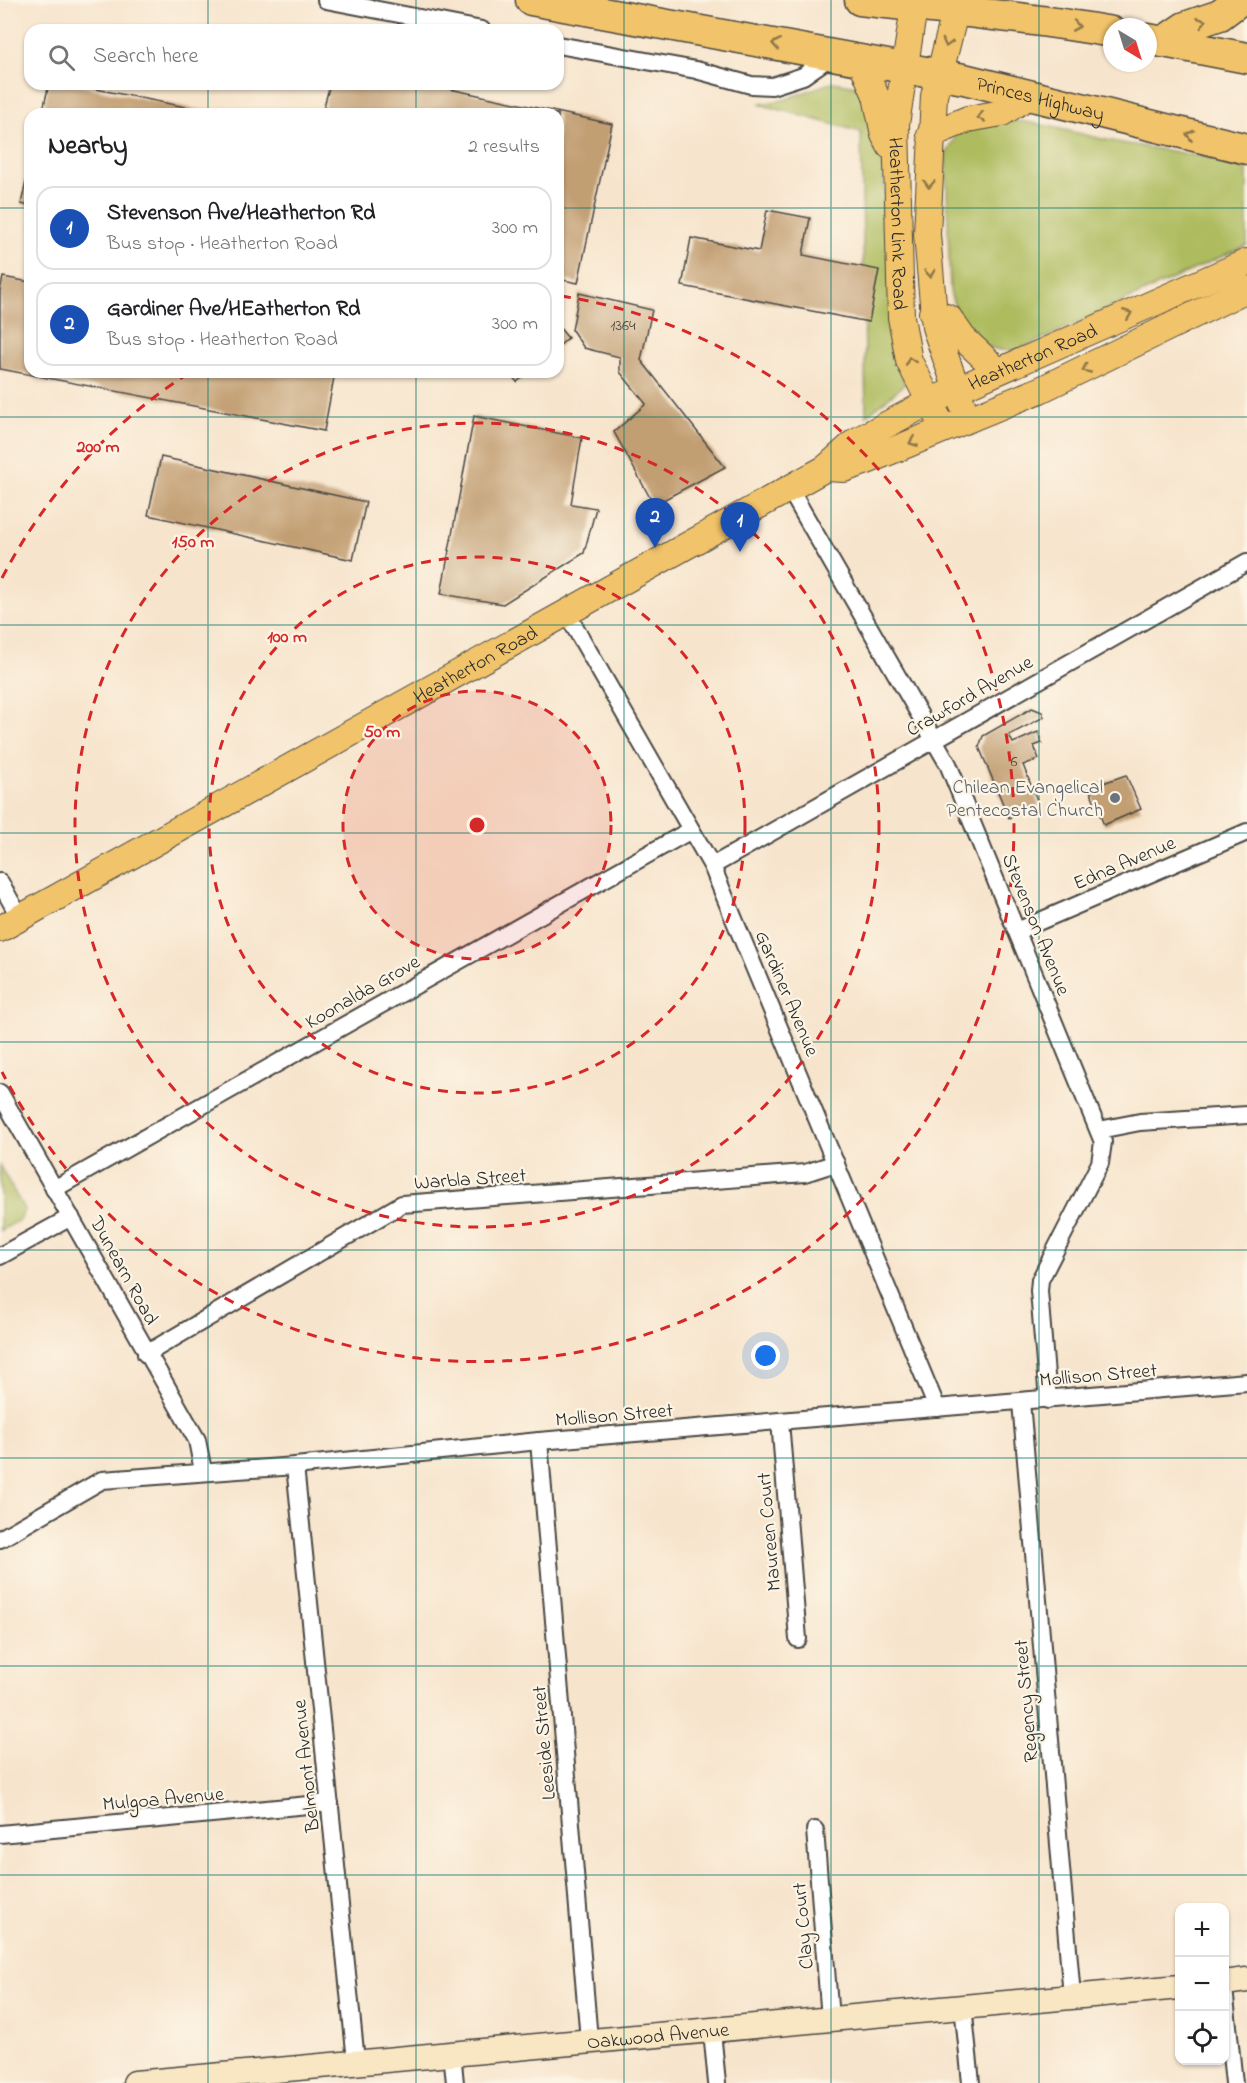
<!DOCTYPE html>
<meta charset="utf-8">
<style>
:root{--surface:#fff;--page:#f6f6f6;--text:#202124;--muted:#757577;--line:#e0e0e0;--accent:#b45309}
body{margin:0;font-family:"Indie Flower",sans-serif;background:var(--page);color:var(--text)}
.controls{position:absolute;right:18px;bottom:18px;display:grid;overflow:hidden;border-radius:12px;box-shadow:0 2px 4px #0004}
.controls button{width:54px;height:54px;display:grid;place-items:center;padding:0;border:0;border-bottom:2px solid var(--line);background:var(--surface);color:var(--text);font:30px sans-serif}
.compass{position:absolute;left:1103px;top:18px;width:54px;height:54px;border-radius:50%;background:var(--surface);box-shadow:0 2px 4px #0004;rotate:142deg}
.you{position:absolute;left:766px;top:1356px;width:21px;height:21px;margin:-15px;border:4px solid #fff;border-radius:50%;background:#1a73e8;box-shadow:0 0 0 9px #1a73e833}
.badge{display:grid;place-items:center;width:39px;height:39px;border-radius:50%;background:var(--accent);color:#fff;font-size:20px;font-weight:700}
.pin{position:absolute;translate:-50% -50px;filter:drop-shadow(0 2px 3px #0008)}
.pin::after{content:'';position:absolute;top:32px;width:21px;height:18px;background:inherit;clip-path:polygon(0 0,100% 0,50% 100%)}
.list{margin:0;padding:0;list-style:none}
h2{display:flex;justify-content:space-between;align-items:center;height:78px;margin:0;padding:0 24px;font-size:26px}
h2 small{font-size:20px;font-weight:400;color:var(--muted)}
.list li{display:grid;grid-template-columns:39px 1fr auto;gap:18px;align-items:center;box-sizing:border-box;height:84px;margin:0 12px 12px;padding:0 12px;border:2px solid var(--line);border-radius:18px}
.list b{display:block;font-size:22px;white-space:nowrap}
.list p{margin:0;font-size:20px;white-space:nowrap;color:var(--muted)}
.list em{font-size:20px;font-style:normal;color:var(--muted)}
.icon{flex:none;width:33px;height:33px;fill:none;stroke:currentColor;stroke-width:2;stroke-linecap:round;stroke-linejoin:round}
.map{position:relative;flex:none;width:1247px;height:2083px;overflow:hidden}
.search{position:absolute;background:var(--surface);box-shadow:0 2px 4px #0004;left:24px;top:24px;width:540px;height:66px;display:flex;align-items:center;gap:15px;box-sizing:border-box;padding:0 21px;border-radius:18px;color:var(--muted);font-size:22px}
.panel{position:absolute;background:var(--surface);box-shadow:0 2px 4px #0004;left:24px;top:108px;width:540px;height:270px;border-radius:18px}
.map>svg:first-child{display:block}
.green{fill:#aebc5e;stroke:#6c7444;stroke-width:1.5}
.building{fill:#c29f73}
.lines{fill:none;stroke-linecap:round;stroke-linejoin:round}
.street-casing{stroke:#4a4743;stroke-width:20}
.secondary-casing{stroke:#4a4743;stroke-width:27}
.primary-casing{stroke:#4a4743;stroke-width:28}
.highway-casing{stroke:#4a4743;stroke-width:33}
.street{stroke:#fff;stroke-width:16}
.secondary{stroke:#f9e7c3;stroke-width:24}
.primary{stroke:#f1c36a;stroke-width:26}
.highway{stroke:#f1c36a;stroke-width:30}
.oneway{stroke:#8e774a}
.grid{fill:none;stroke:#0f766e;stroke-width:1.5;stroke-opacity:0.55}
.ring{fill:none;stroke:#d62828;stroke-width:3;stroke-dasharray:10 8}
.worship-dot{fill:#6b7280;stroke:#fcf5e5;stroke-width:2}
.labels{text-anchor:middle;stroke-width:4.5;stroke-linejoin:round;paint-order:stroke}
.number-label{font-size:16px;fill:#51483d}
.street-label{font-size:20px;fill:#2b2b2b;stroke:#fcf5e5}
.worship-label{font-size:20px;fill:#5b616d;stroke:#fcf5e5;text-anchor:end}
.centre{fill:#d62828;stroke:#fcf5e5;stroke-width:3}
.ring-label{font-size:18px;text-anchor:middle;font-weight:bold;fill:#d62828;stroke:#fcf5e5;stroke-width:4.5;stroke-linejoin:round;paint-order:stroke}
</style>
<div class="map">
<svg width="1247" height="2083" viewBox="0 0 1247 2083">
<rect width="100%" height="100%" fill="#fcf5e5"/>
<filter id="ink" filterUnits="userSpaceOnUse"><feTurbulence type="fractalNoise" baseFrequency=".0167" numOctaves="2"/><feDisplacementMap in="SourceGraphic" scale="12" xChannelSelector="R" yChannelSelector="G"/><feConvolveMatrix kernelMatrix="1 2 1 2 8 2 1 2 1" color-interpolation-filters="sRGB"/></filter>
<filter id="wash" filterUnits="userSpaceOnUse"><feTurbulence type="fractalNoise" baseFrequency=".008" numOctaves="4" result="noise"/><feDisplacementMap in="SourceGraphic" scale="24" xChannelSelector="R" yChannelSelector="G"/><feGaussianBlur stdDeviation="1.35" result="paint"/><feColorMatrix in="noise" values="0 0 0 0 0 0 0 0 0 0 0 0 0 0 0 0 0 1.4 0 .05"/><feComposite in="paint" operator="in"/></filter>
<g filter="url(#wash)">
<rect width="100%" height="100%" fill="#f7e4cc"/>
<g class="green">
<path d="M833,82L852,85L860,89L864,102H871L882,164L903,367L904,385L866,416L861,132L759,104L783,100Z"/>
<path d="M999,120C1040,120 1077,135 1117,142C1161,150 1204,154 1247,169V245L1018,350C978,355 959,327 950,291L946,155L957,134Z"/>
<path d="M0,1166L24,1209L21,1219L0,1231Z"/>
</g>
<g id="blocks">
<g class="building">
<path d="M49,84H71L220,114H42Z"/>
<path d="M330,84H427L612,124L578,283L558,279V114H322Z"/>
<path d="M29,169H30V206L21,204Z"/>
<path d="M767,210L810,218L803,255L879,270L869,322L682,286L691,238L759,251Z"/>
<path d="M3,277L30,282V372H335L324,431L0,369V291Z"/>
<path d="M579,293L652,310L641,360L725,467L654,505L614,432L646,404L620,372V357L584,348L572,330Z"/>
<path d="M558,326L568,338L558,347Z"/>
<path d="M508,372H529L517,382Z"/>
<path d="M474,416L582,438L571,504L596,508L584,553L503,604L441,594Z"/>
<path d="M161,457L366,502L353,560L148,515Z"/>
<path d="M1032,708L1042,712L1044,717L1009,735L1013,743L1038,732L1042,743L1034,746L1039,759L1023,765L1039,805L1009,818L979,747L983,736Z"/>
<path d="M1126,775L1141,809L1104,825L1089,788Z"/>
</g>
</g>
</g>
<g filter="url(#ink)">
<use href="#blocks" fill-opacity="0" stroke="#4a4743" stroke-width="1.5"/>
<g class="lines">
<defs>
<g id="street">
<path d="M326,0L482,30"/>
<path d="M558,45L696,70L751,85L772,86L803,76L833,55"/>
<path d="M789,488L948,764L1103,1142L1100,1163L1040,1280L1039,1291L1048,1400"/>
<path d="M566,612L712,866L937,1408"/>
<path d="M712,866L1247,562"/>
<path d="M0,882L20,918"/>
<path d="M1017,931L1247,832"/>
<path d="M0,1093L197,1440L203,1471"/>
<path d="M1099,1130L1140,1122L1247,1115"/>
<path d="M54,1189L691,830"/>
<path d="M0,1256L71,1217"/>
<path d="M146,1354L402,1204L805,1173L836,1163"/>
<path d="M1021,1402L1072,1996"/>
<path d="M780,1421L798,1639"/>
<path d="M539,1441L589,2040"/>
<path d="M295,1466L356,2061"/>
<path d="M0,1539L102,1480L295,1466L539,1441L1247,1382"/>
<path d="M815,1830L830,2019"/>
<path d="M0,1834L330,1803"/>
<path d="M1224,1988L1234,2083"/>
<path d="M963,2006L971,2083"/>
<path d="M712,2031L717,2083"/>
<path d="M452,2052L455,2083"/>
</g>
<g id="secondary">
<path d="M1224,1983L1247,1980"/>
<path id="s1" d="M135,2083L1180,1987"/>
</g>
<g id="primary">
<path id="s2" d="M914,7L896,124L901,317L909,361L937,416"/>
<path d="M955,13L934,96L927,234L935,327L962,404"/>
<path d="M861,61L876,96L884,135L890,146"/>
<path d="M930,135L968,119L1002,113L1029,96"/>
<path d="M932,313L949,318L963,338L997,370"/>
<path d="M826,468L844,469L867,461L1040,390L1247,289"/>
<path id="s3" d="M0,929L826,468L856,441L931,401L1247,262"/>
</g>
<g id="highway">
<path id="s4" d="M531,0L964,79L1247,149"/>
<path d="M860,0C944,10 1029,17 1112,32"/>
<path d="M1148,39L1247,58"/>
<path d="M1163,42L1185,27L1220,15L1240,0"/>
</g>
</defs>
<use href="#street" class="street-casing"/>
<use href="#secondary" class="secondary-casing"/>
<use href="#primary" class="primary-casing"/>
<use href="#highway" class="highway-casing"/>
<use href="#street" class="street"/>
<use href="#secondary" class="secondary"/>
<use href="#primary" class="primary"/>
<use href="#highway" class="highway"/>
</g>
<defs><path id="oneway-chevron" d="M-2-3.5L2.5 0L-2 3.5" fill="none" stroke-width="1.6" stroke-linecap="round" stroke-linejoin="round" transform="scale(1.5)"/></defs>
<g class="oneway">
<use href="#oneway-chevron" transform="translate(1202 22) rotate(-18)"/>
<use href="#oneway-chevron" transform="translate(1076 26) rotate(10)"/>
<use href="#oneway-chevron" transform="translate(947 43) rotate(105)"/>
<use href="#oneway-chevron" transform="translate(776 44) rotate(-170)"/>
<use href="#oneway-chevron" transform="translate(981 117) rotate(169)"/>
<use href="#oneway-chevron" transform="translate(1190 135) rotate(-166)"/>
<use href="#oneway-chevron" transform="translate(929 184) rotate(92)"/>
<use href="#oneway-chevron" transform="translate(930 273) rotate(86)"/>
<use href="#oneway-chevron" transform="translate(1128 314) rotate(-22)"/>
<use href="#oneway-chevron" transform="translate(910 361) rotate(-107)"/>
<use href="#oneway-chevron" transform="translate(1086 369) rotate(155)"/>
<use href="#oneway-chevron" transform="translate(913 442) rotate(158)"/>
</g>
</g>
<path class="grid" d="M208,0V30M416,0V30M624,0V2083M831,0V2083M1039,0V2083M208,84V114M416,84V114M0,208H30M558,208H1247M208,372V2083M416,372V2083M0,417H1247M0,625H1247M0,833H1247M0,1042H1247M0,1250H1247M0,1458H1247M0,1666H1247M0,1875H1247"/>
<circle cx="477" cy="825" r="134" fill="#d62828" fill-opacity=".12"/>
<g class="ring">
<circle cx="477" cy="825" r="134"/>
<circle cx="477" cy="825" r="268"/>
<circle cx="477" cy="825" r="402"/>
<path d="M2 578A536 536 0 0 1 189 373M561 296A536 536 0 1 1 2 1072"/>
</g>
<circle class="worship-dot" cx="1115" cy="798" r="6"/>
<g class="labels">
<g class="number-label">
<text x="623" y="330">1364</text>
<text x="1014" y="766">6</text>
</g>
<g class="street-label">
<text dy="7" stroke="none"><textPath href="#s4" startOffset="519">Princes Highway</textPath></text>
<text dy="7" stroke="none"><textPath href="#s2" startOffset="218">Heatherton Link Road</textPath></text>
<text dy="7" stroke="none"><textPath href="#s3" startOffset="1182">Heatherton Road</textPath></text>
<text dy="7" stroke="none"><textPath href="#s3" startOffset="544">Heatherton Road</textPath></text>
<text transform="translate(969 695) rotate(-30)" y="7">Crawford Avenue</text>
<text transform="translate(1124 862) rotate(-23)" y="7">Edna Avenue</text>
<text transform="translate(1037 924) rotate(68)" y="7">Stevenson Avenue</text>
<text transform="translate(362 991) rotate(-30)" y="7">Koonalda Grove</text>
<text transform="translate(788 993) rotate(67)" y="7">Gardiner Avenue</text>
<text transform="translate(470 1178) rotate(-4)" y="7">Warbla Street</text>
<text transform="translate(125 1270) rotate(61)" y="7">Dunearn Road</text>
<text transform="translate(1098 1374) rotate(-5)" y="7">Mollison Street</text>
<text transform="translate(614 1414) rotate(-5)" y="7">Mollison Street</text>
<text transform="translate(768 1532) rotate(-95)" y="7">Maureen Court</text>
<text transform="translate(1025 1701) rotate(-95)" y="7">Regency Street</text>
<text transform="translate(543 1743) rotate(-95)" y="7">Leeside Street</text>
<text transform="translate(305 1766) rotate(-96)" y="7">Belmont Avenue</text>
<text transform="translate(163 1798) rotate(-5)" y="7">Mulgoa Avenue</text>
<text transform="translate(802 1926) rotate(-95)" y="7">Clay Court</text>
<text dy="7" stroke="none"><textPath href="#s1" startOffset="525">Oakwood Avenue</textPath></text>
</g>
<g class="worship-label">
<text x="1103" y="793">Chilean Evangelical<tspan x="1103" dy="23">Pentecostal Church</tspan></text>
</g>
</g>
<circle cx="477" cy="825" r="9" class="centre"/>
<g class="ring-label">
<text x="98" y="452">200 m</text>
<text x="193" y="547">150 m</text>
<text x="287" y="642">100 m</text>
<text x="382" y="737">50 m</text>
</g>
</svg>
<div class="controls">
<button>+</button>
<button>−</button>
<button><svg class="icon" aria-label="locate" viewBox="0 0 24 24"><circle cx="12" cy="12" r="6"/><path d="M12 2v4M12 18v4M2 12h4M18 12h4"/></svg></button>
</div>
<svg class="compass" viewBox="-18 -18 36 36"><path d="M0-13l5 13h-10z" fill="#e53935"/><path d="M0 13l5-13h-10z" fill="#757577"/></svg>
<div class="you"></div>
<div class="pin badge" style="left:740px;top:552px;background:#1a4fb4">1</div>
<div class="pin badge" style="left:655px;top:548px;background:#1a4fb4">2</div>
<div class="search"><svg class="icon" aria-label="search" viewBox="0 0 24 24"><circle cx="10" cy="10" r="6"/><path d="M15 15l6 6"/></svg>Search here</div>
<section class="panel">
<h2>Nearby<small>2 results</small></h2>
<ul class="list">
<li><span class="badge" style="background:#1a4fb4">1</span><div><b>Stevenson Ave/Heatherton Rd</b><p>Bus stop · Heatherton Road</p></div><em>300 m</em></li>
<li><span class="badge" style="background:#1a4fb4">2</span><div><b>Gardiner Ave/HEatherton Rd</b><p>Bus stop · Heatherton Road</p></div><em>300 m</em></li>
</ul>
</section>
</div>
